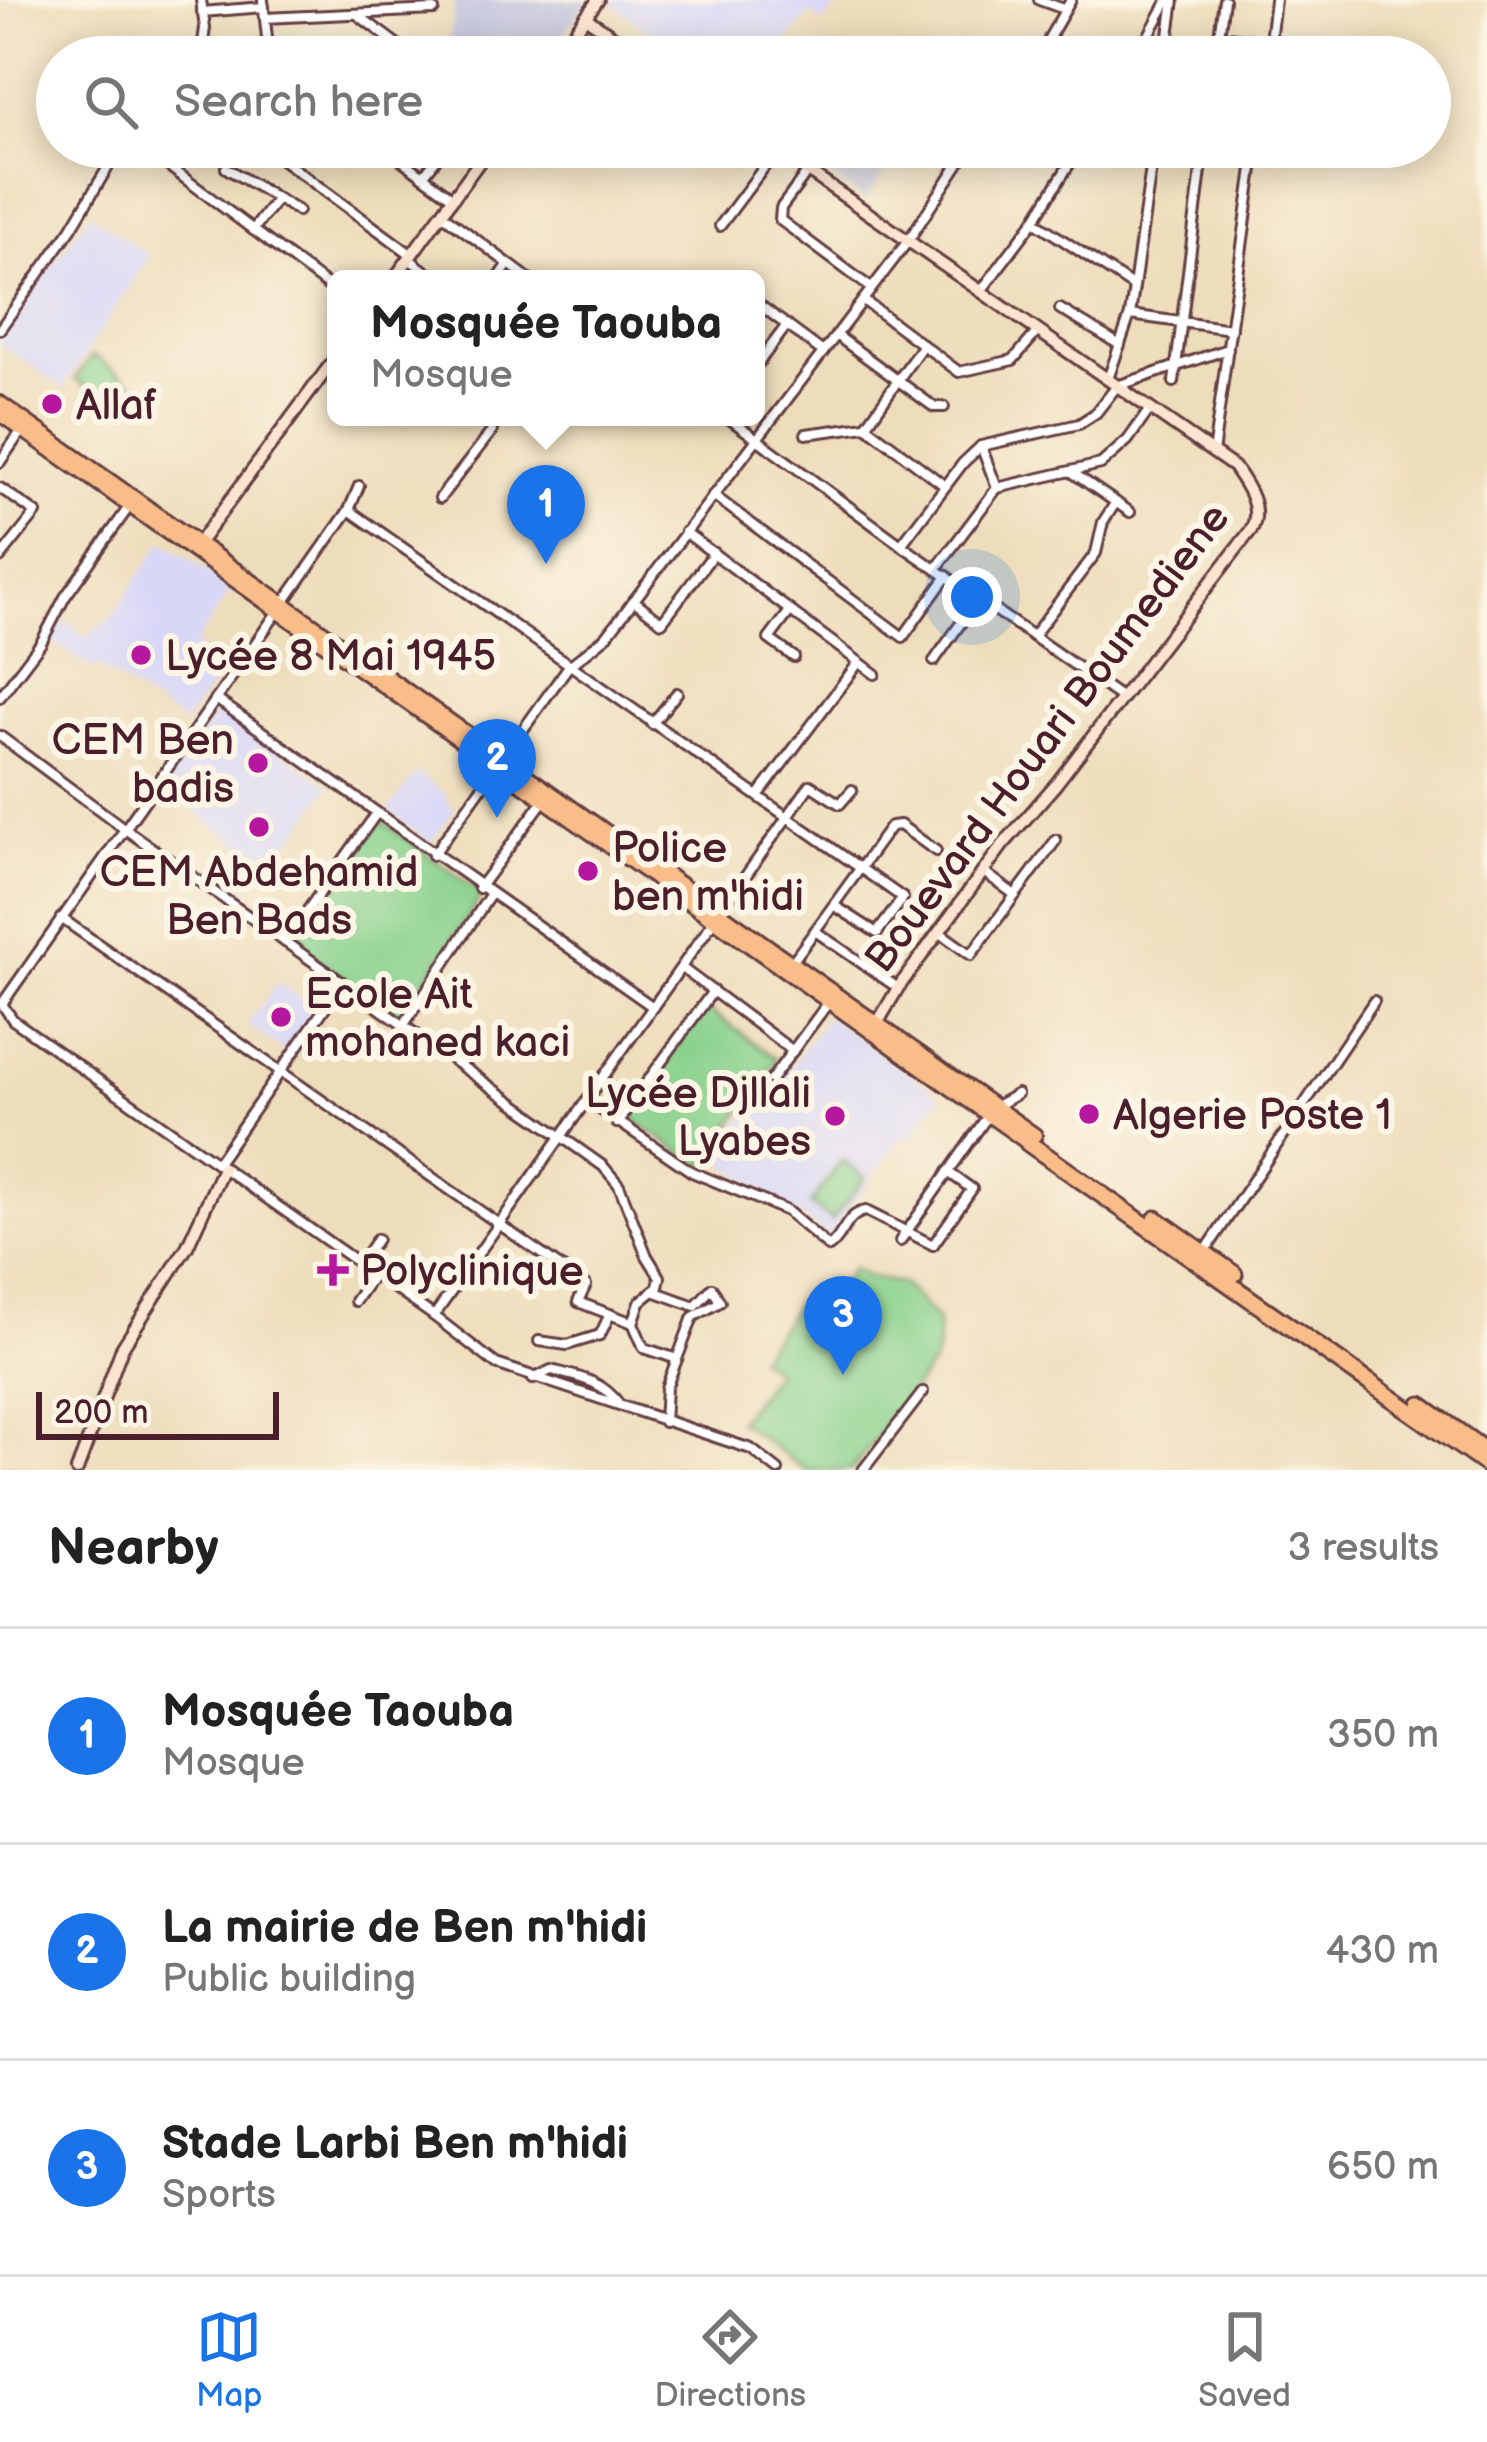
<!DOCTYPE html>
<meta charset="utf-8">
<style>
:root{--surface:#fff;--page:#f2f2f2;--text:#222;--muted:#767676;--line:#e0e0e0;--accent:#1a73e8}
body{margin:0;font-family:"Balsamiq Sans",sans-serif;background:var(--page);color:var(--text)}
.scale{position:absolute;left:36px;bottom:30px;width:243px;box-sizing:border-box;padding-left:12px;border:6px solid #4a1f2b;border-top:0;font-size:33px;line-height:42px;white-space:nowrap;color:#4a1f2b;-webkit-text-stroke:9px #fcf5e5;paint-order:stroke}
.you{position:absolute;left:972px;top:597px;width:42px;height:42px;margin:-30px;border:9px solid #fff;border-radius:50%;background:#1a73e8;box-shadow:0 0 0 18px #1a73e833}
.badge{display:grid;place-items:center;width:78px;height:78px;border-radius:50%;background:var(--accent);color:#fff;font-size:39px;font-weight:700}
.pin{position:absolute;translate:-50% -99px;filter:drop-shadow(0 3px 6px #0008)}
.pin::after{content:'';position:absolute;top:63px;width:42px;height:36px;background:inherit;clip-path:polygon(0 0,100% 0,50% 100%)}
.popup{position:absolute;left:327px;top:270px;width:438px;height:156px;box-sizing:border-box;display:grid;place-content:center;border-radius:18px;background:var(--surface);filter:drop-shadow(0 3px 9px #0005);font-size:39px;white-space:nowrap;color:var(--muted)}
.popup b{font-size:45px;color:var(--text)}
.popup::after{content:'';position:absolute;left:50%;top:100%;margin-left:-24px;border:24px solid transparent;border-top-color:var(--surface)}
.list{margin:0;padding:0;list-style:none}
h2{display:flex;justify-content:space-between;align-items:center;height:156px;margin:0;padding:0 48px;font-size:51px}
h2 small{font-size:39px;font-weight:400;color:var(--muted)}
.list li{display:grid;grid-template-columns:78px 1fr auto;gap:36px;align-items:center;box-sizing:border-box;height:216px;padding:0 48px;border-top:3px solid var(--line)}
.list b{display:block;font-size:45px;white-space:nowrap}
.list p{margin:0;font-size:39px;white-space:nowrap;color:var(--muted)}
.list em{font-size:39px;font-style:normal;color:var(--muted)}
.icon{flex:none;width:66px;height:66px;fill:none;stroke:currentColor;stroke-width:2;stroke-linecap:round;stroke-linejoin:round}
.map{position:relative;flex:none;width:1487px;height:1470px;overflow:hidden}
.search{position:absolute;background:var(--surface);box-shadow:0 6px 30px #0003;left:36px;right:36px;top:36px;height:132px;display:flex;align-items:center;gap:30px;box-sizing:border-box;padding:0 42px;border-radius:66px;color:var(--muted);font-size:45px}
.sheet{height:804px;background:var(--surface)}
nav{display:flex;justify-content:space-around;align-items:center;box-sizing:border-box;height:168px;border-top:3px solid var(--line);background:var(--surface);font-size:33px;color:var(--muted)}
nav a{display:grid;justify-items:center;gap:6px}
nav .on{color:var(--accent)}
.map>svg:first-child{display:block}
.built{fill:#d8d7f8}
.industrial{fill:#bfc2dd}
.green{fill:#88d18c;stroke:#69785c;stroke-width:3}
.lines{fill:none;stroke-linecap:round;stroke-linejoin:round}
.street-casing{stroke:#633c41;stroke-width:14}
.secondary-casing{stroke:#633c41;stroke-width:16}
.primary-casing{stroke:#633c41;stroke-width:18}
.highway-casing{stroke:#633c41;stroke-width:21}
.street{stroke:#fff;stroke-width:8}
.secondary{stroke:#fce5d0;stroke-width:10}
.primary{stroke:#f8bd89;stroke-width:12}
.highway{stroke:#f8bd89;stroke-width:15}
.poi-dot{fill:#b5179e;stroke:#fcf5e5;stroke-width:4.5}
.labels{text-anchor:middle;stroke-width:12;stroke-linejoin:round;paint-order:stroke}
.poi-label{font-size:42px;fill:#4a1f2b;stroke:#fcf5e5;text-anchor:start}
.street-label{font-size:42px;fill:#4a1f2b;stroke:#fcf5e5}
</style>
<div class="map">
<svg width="1487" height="1470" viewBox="0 0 1487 1470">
<rect width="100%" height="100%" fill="#fcf5e5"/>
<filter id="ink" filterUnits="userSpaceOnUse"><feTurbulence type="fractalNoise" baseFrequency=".00833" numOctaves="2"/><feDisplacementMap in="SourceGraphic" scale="24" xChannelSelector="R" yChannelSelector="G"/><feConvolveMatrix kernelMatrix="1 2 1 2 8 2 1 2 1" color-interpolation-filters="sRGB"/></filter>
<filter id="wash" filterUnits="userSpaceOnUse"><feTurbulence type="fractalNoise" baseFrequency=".004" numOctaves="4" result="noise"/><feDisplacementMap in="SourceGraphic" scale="48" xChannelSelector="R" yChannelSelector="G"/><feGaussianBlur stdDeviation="2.7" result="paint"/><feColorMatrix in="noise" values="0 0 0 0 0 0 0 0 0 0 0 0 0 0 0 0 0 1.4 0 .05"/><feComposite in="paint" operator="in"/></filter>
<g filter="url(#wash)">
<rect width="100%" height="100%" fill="#edb"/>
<g class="built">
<path d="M615,0H841L823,23L809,13L774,57H695L686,49L676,53L658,32L652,34L612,3Z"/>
<path d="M90,214L149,256L63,388L0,344V337Z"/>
<path d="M163,541L232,588L194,645L225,666L184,724L98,666L95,669L49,640L64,621L89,638L95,629L110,620Z"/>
<path d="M219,709L330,786L273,867L162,788Z"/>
<path d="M416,773L447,795L444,800L455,808L431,843L388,811Z"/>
<path d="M278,982L315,1009L286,1052L247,1025Z"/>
<path d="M827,1016L941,1096L908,1141L902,1137L829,1236L715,1158L767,1084L775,1089Z"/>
</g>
<g class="industrial">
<path d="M455,0H589L547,57H522L448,54Z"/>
<path d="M829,147H902L865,200L817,165Z"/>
</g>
<g class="green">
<path d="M92,355L136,386L120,410L75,379Z"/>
<path d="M380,820L483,894L400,1018L294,942Z"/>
<path d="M704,1007L777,1059L703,1167L628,1116Z"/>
<path d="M842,1160L865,1178L832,1221L810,1204Z"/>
<path d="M853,1268L866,1276L903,1284L937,1320L938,1348L933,1363L852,1470H805L738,1421L776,1371L758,1357L801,1299L818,1314Z"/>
</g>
</g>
<g filter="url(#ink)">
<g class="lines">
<defs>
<g id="street">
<path d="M201,0L205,28L201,57"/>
<path d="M263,0L269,57"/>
<path d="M1039,0L1064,9"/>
<path d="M1071,0L1049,38L1076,57"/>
<path d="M202,12L264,7"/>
<path d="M358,15L414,57"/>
<path d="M265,18L434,10"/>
<path d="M1219,36L1270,42"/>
<path d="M75,45L124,46L144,57"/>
<path d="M1137,57L1168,0"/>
<path d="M1166,57L1174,0"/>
<path d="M1216,57L1224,0"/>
<path d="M1268,57L1275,0"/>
<path d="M143,147L336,292"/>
<path d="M265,147L412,255"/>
<path d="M384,147L453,198"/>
<path d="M957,147L967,151L1005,147"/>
<path d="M226,168L298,211"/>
<path d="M808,171L781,208L780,220L871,288"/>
<path d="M423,176L446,147"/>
<path d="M442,214L529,279"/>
<path d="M1034,221L1134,287"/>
<path d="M720,226L777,150"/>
<path d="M253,230L277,199"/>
<path d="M409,259L436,279"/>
<path d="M498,279L508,265"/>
<path d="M981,291L1034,221L1080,147"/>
<path d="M863,300L959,372L1013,360L1038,331"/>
<path d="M757,303L823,352"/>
<path d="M1060,309L1120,345"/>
<path d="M1130,315L1231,329"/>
<path d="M0,329L71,229L120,147"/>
<path d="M836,335L934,407H944"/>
<path d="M922,346L866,426L945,486"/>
<path d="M756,366L787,325"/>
<path d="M1108,379L1130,315L1154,147"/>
<path d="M1174,382L1204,147"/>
<path d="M727,417L901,545L1122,698"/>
<path d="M397,418L398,417"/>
<path d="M806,434L866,426"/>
<path d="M981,446L997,488"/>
<path d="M1213,453L1256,147"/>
<path d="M0,462L22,430"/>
<path d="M1073,473L1130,512"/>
<path d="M359,486L349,510L2,1004L13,1020L434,1316L810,785L840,804L852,790"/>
<path d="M0,488L36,513L0,558"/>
<path d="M713,495L903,637L947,576"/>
<path d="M440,498L492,431L488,417"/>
<path d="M349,510L903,898L877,933L835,906"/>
<path d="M685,532L875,674"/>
<path d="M901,545L963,463L981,446L1079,424L1096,413L1117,386L1228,349"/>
<path d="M936,569L997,488L1101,464L1128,440L1150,409"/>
<path d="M633,600L662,622L714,553"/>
<path d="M790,611L769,639L794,657"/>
<path d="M1033,636L1096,553L1103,522L1116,502"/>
<path d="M934,661L978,599"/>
<path d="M0,697L41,643L65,597L129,507"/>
<path d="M216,699L653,1007"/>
<path d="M652,724L677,693"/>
<path d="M0,736L125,829L603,1166L619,1185L647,1256L660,1277L658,1287L640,1302L633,1323L644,1348L677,1359"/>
<path d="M758,796L859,662"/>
<path d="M433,855L568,667L606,637L908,241L967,151"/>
<path d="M984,872L1015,895"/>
<path d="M479,888L544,800"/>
<path d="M61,918L586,1285L578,1302L633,1323"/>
<path d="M815,931L898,988"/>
<path d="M939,932L971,955L1056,840"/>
<path d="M285,942L376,814"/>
<path d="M790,965L891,826L900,825L936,851"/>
<path d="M683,969L793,1051"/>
<path d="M403,1026L490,895"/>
<path d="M771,1080L831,999"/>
<path d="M588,1101L692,1172L787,1211L829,1247C844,1237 845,1214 866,1211L933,1245L972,1189L948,1172"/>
<path d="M617,1123L713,991"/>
<path d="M217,1163L342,983"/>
<path d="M900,1241L994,1107L1017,1094"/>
<path d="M1204,1253L1374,1001"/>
<path d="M360,1264L377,1239"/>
<path d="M653,1291L695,1306L712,1288L720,1302L693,1317L666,1388L664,1422"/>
<path d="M355,1301L374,1274"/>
<path d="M434,1316L496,1364L751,1449L778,1470"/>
<path d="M539,1341L567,1345L600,1335L610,1314"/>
<path d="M533,1379L551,1370C578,1377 602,1380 619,1404"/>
<path d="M863,1470L923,1392"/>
</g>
<g id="secondary">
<path d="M585,17L643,57"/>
<path d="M556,57L598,0"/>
<path d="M773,147L1234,467C1247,486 1263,508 1251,530L1056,784L1002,846L898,988L874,1029"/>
<path d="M394,279L490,147"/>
<path d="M195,548L336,357"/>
<path d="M77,1470L122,1348L187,1247L223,1168"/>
</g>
<g id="primary">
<path d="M0,403L1035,1135"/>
<path d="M0,414L1028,1143"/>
</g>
<g id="highway">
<path d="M1028,1143L1487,1465"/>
<path d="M1156,1219L1234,1274"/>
<path d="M1421,1405L1487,1452"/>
</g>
</defs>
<use href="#street" class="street-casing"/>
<use href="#secondary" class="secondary-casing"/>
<use href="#primary" class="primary-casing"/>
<use href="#highway" class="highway-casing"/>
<use href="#street" class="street"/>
<use href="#secondary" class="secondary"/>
<use href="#primary" class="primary"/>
<use href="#highway" class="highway"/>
</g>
</g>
<g class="poi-dot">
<circle cx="52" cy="404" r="12"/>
<circle cx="141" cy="655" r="12"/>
<circle cx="258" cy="763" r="12"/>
<circle cx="259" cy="827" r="12"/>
<circle cx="588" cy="871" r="12"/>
<circle cx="281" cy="1017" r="12"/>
<circle cx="1089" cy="1114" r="12"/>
<circle cx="835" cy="1116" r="12"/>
<path d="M327 1252h12v12h12v12h-12v12h-12v-12h-12v-12h12z"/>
</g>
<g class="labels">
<g class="poi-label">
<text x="76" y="419">Allaf</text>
<text x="165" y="670">Lycée 8 Mai 1945</text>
<text x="234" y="754" text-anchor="end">CEM Ben<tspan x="234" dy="48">badis</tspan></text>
<text x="612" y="862">Police<tspan x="612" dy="48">ben m'hidi</tspan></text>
<text x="259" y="886" text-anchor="middle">CEM Abdehamid<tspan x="259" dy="48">Ben Bads</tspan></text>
<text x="305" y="1008">Ecole Ait<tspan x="305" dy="48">mohaned kaci</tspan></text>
<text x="811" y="1107" text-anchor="end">Lycée Djllali<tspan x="811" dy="48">Lyabes</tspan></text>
<text x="1113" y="1129">Algerie Poste 1</text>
<text x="360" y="1285">Polyclinique</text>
</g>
<g class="street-label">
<text transform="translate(1046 737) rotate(-53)" y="15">Bouevard Houari Boumediene</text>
</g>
</g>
</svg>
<div class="scale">200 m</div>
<div class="you"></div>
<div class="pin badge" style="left:546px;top:564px">1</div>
<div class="popup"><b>Mosquée Taouba</b>Mosque</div>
<div class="pin badge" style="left:497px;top:818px">2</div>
<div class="pin badge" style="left:843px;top:1375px">3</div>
<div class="search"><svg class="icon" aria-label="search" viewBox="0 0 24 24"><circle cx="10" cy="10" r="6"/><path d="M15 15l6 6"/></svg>Search here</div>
</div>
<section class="sheet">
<h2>Nearby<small>3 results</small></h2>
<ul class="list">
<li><span class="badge">1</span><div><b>Mosquée Taouba</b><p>Mosque</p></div><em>350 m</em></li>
<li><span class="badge">2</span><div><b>La mairie de Ben m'hidi</b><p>Public building</p></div><em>430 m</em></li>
<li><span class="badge">3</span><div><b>Stade Larbi Ben m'hidi</b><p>Sports</p></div><em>650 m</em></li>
</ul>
</section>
<nav>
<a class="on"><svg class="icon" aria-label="map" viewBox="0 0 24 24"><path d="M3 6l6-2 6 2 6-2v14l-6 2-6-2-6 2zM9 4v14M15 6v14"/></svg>Map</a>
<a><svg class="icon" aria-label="directions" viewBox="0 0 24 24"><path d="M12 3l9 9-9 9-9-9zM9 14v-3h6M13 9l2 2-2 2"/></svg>Directions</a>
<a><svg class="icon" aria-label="saved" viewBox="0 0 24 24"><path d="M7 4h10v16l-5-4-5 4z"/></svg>Saved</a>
</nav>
